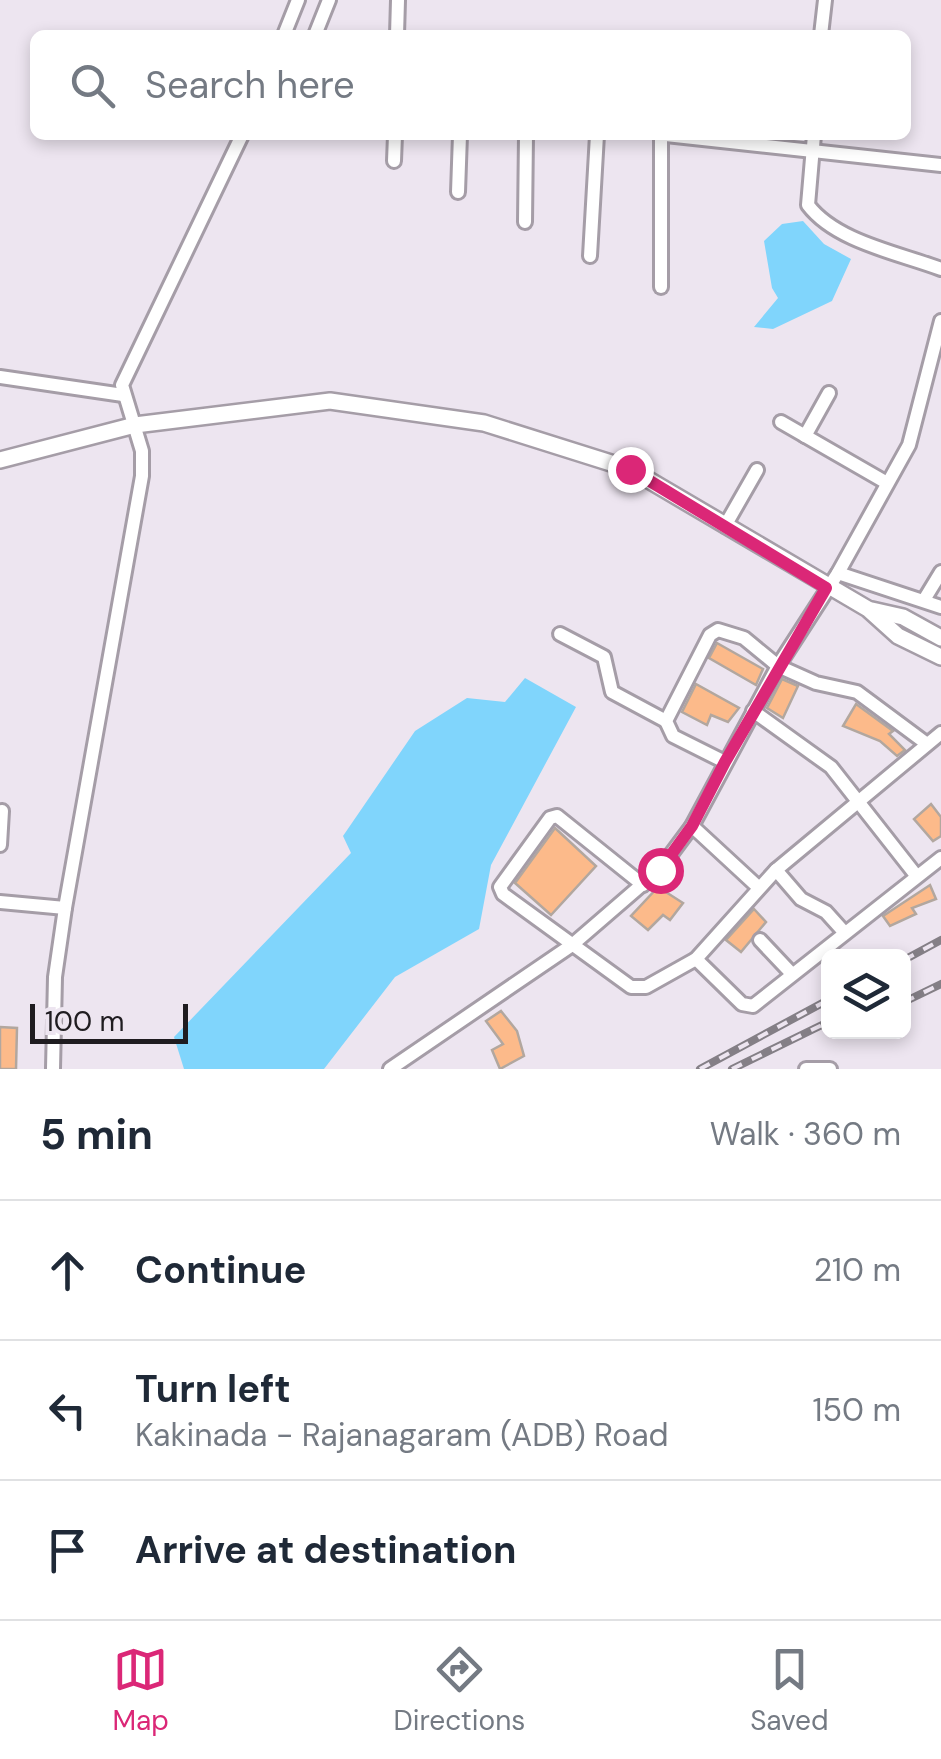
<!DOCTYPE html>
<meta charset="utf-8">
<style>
:root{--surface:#fff;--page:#f6f6f7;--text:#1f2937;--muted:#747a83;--line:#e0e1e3;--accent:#db2777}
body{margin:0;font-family:"DM Sans",sans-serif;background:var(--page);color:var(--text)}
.controls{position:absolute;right:30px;bottom:30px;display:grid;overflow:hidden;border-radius:15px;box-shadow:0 5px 15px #0003}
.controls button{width:90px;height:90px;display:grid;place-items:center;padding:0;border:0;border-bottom:2px solid var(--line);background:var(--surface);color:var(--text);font:50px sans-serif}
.scale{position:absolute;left:30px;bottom:25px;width:158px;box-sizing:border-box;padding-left:10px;border:5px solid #1f1c20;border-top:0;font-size:28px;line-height:35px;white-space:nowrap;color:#1f1c20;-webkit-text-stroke:8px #ede5f0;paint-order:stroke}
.stop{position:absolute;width:30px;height:30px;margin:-22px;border:8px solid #db2777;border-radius:50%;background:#fff}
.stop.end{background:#db2777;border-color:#fff;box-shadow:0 2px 10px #0008}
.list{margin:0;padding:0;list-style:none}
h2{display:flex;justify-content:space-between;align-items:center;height:130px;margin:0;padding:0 40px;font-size:42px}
h2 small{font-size:32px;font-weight:400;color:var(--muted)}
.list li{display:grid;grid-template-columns:65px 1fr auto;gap:30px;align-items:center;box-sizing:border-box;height:140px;padding:0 40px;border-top:2px solid var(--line)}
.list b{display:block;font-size:38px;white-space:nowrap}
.list p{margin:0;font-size:32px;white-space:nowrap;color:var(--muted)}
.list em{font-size:32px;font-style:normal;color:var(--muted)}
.icon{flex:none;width:55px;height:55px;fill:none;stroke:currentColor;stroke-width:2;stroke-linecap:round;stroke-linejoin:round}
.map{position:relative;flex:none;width:941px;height:1069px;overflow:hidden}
.search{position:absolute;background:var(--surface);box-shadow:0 5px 15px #0003;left:30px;right:30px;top:30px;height:110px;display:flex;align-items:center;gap:25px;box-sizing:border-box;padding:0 35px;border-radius:15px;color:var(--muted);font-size:38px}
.sheet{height:550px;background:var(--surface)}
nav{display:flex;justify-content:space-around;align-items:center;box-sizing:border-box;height:140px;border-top:2px solid var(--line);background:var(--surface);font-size:28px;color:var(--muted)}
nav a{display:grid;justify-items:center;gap:5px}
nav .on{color:var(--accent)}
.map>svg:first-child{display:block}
.water{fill:#80d5fc}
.building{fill:#fcba8a;stroke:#b2a79f;stroke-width:2.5}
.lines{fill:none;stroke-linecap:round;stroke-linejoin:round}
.minor-casing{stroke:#a59da7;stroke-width:18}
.major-casing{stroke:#a59da7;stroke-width:20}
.minor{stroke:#fff;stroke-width:12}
.major{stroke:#fff;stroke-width:15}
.rail-casing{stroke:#847f86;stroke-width:8}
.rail{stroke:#ede5f0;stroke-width:4;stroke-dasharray:11;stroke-linecap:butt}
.route{stroke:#db2777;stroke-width:12}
</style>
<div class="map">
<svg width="941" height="1069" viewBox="0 0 941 1069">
<rect width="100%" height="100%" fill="#ede5f0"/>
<g class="water">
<path d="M803,221L824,244L851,259L832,301L773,329L754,327L778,298L772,288L764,241L782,224Z"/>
<path d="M525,678L576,707L491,865L479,929L395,977L324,1069H184L174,1037L351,853L343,836L415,731L467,698L505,702Z"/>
</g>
<g class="building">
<path d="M717,643L763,669L756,685L709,658Z"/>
<path d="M782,679L798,686L783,718L767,708Z"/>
<path d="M696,684L739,708L728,722L711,715L707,725L682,712Z"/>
<path d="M856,704L893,731L889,734L905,750L897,756L880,741L843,726Z"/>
<path d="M931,804L941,817V836L933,841L914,819Z"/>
<path d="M555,828L596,866L551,915L515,883Z"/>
<path d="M930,885L936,899L912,908L916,914L890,926L883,916Z"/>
<path d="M658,887L683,903L670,920L663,915L648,930L631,916Z"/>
<path d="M754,909L766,922L741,952L726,940Z"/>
<path d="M501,1011L517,1031L524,1056L500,1069L492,1050L503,1044L486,1021Z"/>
<path d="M0,1027L17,1028L16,1069H0Z"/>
</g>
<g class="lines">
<defs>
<g id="minor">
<path d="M284,35L298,0"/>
<path d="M315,35L329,0"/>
<path d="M397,35L398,0"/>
<path d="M821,35L825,0"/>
<path d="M666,135L941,165"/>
<path d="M814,135L808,205C836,242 899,253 941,269"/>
<path d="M394,161L395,135"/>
<path d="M458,192L460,135"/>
<path d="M525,222L526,135"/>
<path d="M590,256L597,135"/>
<path d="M661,287V135"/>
<path d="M0,377L123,395"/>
<path d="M781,422L887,483"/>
<path d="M805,436L829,393"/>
<path d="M725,526L757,470"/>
<path d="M838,573L941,607"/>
<path d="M924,600L941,572"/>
<path d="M560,634L604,657L612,692L666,721"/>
<path d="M753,711L831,767L915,874"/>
<path d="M725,762L673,736L666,721L710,635L718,630L744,638L778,666L816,683L857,692L927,744"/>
<path d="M692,826L758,887"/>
<path d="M0,845L2,811"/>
<path d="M776,870L801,899L826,912L844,932"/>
<path d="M643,885L557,816L550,818L500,887L503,894L631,987H646L696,959L776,870L941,733"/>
<path d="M0,902L65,908"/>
<path d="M760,940L792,974"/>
<path d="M696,959L742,1004L753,1006L941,858"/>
<path d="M53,1069L55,977L65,908L142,476V451L122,385L242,135"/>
<path d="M390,1069L572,945L660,869L692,826L778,666L838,573L909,445L941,321"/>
<path d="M806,1069H830"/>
</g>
<g id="major">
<path d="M0,460L135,425L330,401L484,423L630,469L868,609L898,636L941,657"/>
<path d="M872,610L903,617L941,638"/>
</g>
</defs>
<use href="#minor" class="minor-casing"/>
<use href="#major" class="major-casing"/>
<use href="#minor" class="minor"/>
<use href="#major" class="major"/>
<defs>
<g id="rail">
<path d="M904,960L941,940"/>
<path d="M904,1002L941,984"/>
<path d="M700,1069L828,1000"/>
<path d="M732,1069L828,1022"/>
</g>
</defs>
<use href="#rail" class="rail-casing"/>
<use href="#rail" class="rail"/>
</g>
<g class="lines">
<path class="route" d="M630,469L826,588L725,762L692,826L660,870"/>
</g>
</svg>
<div class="controls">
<button><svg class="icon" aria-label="layers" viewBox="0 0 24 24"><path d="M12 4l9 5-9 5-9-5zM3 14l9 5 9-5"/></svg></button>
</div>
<div class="scale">100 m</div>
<div class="stop" style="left:660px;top:870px"></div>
<div class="stop end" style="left:630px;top:469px"></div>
<div class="search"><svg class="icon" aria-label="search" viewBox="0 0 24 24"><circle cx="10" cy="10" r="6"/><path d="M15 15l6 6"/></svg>Search here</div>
</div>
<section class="sheet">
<h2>5 min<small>Walk · 360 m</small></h2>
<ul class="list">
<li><svg class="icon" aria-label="ahead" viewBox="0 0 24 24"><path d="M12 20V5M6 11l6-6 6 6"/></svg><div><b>Continue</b></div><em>210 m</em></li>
<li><svg class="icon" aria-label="left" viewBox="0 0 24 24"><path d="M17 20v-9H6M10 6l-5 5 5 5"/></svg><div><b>Turn left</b><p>Kakinada - Rajanagaram (ADB) Road</p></div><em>150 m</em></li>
<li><svg class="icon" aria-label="arrive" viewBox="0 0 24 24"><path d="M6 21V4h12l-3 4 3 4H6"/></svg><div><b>Arrive at destination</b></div></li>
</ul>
</section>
<nav>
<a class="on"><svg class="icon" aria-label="map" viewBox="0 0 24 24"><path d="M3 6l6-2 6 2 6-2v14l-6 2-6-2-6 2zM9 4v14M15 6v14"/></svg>Map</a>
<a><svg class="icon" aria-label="directions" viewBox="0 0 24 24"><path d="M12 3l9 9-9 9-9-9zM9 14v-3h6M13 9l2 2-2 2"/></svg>Directions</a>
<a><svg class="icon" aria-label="saved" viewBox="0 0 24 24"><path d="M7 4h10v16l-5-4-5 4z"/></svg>Saved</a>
</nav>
